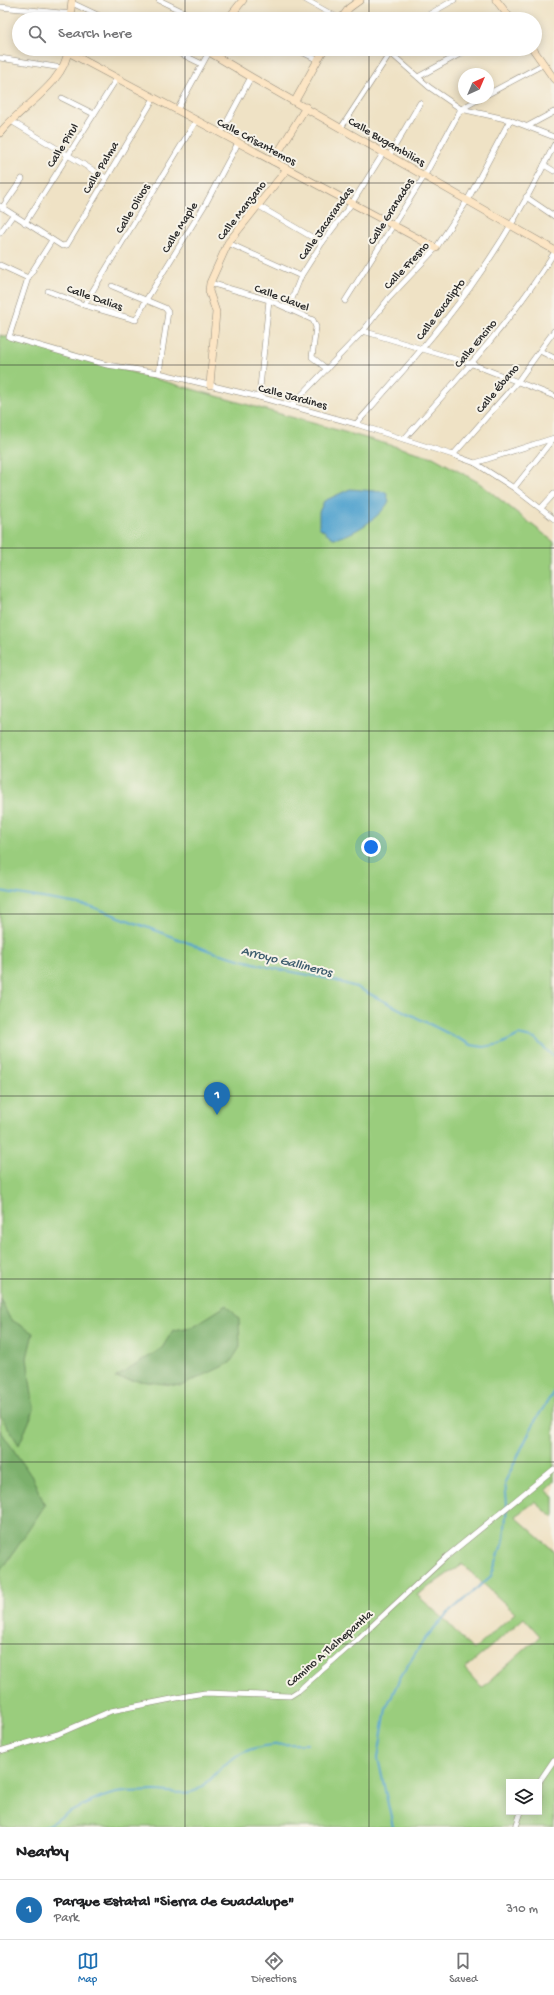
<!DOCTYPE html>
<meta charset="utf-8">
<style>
:root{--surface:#fff;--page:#f6f6f6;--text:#202124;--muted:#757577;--line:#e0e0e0;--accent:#1f6fb2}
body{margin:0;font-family:"Gochi Hand",sans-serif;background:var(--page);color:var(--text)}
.controls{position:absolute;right:12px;bottom:12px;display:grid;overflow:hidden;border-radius:0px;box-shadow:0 2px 10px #0003}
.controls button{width:36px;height:36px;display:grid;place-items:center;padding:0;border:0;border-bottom:1px solid var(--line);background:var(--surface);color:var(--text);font:20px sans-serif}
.compass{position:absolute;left:458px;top:68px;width:36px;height:36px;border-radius:50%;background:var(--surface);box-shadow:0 2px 10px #0003;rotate:44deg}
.you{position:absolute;left:371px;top:847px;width:14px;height:14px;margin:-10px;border:3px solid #fff;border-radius:50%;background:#1a73e8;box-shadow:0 0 0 6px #1a73e833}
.badge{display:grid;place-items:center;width:26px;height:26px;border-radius:50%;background:var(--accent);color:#fff;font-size:13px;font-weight:700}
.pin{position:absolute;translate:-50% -33px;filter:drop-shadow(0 1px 2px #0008)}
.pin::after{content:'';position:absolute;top:21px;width:14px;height:12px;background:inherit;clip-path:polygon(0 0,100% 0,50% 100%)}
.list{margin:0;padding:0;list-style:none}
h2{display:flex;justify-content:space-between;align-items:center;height:52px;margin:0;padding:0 16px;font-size:17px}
h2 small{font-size:13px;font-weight:400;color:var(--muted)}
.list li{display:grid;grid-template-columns:26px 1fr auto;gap:12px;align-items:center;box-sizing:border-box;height:60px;padding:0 16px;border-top:1px solid var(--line)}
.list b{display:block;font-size:15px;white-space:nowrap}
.list p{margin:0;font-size:13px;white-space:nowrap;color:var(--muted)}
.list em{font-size:13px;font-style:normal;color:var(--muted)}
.icon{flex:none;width:22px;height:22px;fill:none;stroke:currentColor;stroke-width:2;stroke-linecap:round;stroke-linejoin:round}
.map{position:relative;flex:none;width:554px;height:1827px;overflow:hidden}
.search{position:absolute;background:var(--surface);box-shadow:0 2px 10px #0003;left:12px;right:12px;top:12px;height:44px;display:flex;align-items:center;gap:10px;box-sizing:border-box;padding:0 14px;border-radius:22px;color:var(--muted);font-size:15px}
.sheet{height:112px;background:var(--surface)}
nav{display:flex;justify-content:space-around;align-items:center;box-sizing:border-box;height:56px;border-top:1px solid var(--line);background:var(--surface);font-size:11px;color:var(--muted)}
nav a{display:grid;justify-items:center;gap:2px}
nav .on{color:var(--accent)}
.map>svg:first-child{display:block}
.green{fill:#9acd7d;stroke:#627c54;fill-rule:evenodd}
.forest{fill:#7bb06c;stroke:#536e4c}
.water{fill:#55a4cf;stroke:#40687d}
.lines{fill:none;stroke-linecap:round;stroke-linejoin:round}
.stream{stroke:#55a4cf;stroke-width:2}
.street-casing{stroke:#8d8678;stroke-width:6}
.secondary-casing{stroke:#8d8678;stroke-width:8}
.street{stroke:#fff;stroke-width:5}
.secondary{stroke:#fce5c4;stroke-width:7}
.grid{fill:none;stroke:#2b2b2b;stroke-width:1;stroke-opacity:0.55}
.labels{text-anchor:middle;stroke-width:4;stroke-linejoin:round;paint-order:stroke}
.street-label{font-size:12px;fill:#2b2b2b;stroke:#f7f3e8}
.water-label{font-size:13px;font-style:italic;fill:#3c5b6d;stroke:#f7f3e8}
</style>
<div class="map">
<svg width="554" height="1827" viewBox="0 0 554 1827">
<rect width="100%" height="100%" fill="#f7f3e8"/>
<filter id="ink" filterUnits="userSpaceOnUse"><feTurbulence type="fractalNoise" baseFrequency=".025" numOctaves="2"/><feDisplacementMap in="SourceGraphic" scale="8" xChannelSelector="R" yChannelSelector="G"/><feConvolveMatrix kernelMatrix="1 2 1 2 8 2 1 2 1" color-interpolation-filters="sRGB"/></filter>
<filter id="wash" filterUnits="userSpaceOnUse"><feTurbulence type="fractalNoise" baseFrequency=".012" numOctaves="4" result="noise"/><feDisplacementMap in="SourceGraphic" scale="16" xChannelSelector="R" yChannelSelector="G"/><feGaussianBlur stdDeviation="0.9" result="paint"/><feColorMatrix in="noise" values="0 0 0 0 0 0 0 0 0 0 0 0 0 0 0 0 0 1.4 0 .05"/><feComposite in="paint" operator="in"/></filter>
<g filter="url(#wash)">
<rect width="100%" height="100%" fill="#efe2c5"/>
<path class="green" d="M0,335L433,457L478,482L554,542V1482L546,1490L554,1497V1518L535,1502L515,1516L554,1551V1827H0ZM462,1564L515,1613L473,1650L444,1619L417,1595ZM524,1618L540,1636L482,1688L465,1669ZM509,1782H539V1812H509Z"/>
<g class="forest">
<path d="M0,1298L10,1319L33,1333L27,1358L34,1410L19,1445L0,1415Z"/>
<path d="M227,1305L239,1319L240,1347L230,1363L181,1386L115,1378L162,1348L173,1330L192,1327Z"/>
<path d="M0,1430L32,1477L45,1505L0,1573Z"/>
</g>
<path class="water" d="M350,489L386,492L389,501C382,516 350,538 333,538L319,527V512L324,501Z"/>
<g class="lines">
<g class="stream">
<path d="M0,891L90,906L210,951L272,968L330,979L356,987L471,1045L483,1047L501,1044L519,1035L535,1039L554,1057"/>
<path d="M44,1827C65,1815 88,1801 112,1794C124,1791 139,1792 152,1791C165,1790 178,1795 191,1792C205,1789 216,1772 227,1763C250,1743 279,1744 307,1744"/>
<path d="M393,1827L378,1758L386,1708L401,1676L423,1641L446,1615L491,1576L504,1540L507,1504L505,1482L535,1421L554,1391"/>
</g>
</g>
</g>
<g filter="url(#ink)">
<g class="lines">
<defs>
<g id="street">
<path d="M159,0L198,19"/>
<path d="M306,0L340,19"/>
<path d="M72,3L106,19"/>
<path d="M0,7L71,14"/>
<path d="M231,15L238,19"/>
<path d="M421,19L454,0"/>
<path d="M171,49L202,64"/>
<path d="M296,49L318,60"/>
<path d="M386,49L429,87L461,109L510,120L554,137"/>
<path d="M0,58L62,68"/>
<path d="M418,77L469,49"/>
<path d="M488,94L544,64"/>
<path d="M62,98L94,114"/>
<path d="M177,110L209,52"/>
<path d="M11,121L106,178"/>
<path d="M528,126L554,112"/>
<path d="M341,128L390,53"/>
<path d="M221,133L251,77"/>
<path d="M389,156L420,103"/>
<path d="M544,165L554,171"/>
<path d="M526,197L554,216"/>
<path d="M257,205L322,243"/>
<path d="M0,206L62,246L67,245L154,98"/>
<path d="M2,208L22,179"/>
<path d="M25,223L117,78"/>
<path d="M0,233L13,215"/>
<path d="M52,240L28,278L9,337L107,365L159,373L259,397L356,424L453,455L475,463L514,488L554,519"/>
<path d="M228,243L301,276"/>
<path d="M0,265L28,278"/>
<path d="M210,283L269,300L313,320L316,327L312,357L327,369"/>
<path d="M112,286L165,308L168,312L159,373"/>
<path d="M48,291L84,305L136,320L146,300L206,203L238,143"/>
<path d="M345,301L425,175L461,109L481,98"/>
<path d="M84,305L196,121"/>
<path d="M288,309L301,276L322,243L352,203L384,152"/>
<path d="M363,331L472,364L554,396"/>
<path d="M540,351L554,358"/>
<path d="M259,397L269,300"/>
<path d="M291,406L363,331L389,298L436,248L467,201L510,120"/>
<path d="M356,424C395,380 435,336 469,289C501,244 530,195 554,145"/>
<path d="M404,439C457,380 512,321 554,253"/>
<path d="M453,455L518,381L554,331"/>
<path d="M475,463L554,438"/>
<path d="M514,488L553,439"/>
<path d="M541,508L554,494"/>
<path d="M0,1751L58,1734L111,1711L192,1695L205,1693L290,1696L298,1691L359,1638L446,1557L554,1469"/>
<path d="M539,1782L554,1760"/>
<path d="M516,1827L521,1812"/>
</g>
<g id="secondary">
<path d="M496,0L511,19"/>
<path d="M70,19L72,0"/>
<path d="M228,19L243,0"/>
<path d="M341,19L349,8L360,0"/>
<path d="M210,49L209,52L251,77L554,250"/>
<path d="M533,49L554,79"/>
<path d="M68,52L436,248"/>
<path d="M295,101L324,49"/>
<path d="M0,133C19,108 66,83 68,49"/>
<path d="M273,161L306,107"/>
<path d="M210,385L216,312L209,291L210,283L228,243L287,169"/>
</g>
</defs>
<use href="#street" class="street-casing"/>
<use href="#secondary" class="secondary-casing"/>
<use href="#street" class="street"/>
<use href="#secondary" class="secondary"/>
</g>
</g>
<path class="grid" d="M185,0V19M369,0V19M185,49V1827M369,49V1827M0,183H554M0,365H554M0,548H554M0,731H554M0,914H554M0,1096H554M0,1279H554M0,1462H554M0,1644H554"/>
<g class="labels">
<g class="street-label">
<text transform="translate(257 141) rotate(28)" y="4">Calle Crisantemos</text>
<text transform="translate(387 141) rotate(30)" y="4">Calle Bugambilias</text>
<text transform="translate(62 145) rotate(-58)" y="4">Calle Pirul</text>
<text transform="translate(100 167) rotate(-59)" y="4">Calle Palma</text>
<text transform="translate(132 208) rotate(-59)" y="4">Calle Olivos</text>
<text transform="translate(241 210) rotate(-52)" y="4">Calle Manzano</text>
<text transform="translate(390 211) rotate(-58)" y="4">Calle Granados</text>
<text transform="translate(325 223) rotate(-55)" y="4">Calle Jacarandas</text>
<text transform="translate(179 227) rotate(-58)" y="4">Calle Maple</text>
<text transform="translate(406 265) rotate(-47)" y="4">Calle Fresno</text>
<text transform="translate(95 297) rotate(19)" y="4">Calle Dalias</text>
<text transform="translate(282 297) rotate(21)" y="4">Calle Clavel</text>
<text transform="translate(440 309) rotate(-53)" y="4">Calle Eucalipto</text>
<text transform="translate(475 343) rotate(-50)" y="4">Calle Encino</text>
<text transform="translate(497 388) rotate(-50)" y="4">Calle Ébano</text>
<text transform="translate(293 396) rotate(15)" y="4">Calle Jardines</text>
<text transform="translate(329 1648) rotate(-41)" y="4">Camino A Tlalnepantla</text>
</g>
<g class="water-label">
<text transform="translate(287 960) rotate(14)" y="5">Arroyo Gallineros</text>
</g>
</g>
</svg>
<div class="controls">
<button><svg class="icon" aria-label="layers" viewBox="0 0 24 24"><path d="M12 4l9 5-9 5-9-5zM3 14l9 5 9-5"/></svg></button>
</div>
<svg class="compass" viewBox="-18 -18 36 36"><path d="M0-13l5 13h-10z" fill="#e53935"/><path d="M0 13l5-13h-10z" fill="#757577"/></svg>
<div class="you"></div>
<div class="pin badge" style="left:217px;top:1115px">1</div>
<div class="search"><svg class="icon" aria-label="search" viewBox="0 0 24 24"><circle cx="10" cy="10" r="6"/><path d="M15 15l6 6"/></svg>Search here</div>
</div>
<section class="sheet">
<h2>Nearby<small></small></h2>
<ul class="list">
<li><span class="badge">1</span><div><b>Parque Estatal &quot;Sierra de Guadalupe&quot;</b><p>Park</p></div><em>310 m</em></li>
</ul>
</section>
<nav>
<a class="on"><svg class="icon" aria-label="map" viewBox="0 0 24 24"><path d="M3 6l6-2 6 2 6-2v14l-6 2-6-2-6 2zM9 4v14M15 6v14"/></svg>Map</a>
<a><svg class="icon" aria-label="directions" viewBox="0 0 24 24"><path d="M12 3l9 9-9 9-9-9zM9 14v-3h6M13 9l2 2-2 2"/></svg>Directions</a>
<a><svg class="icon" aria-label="saved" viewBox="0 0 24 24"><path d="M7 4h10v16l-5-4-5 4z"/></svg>Saved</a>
</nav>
